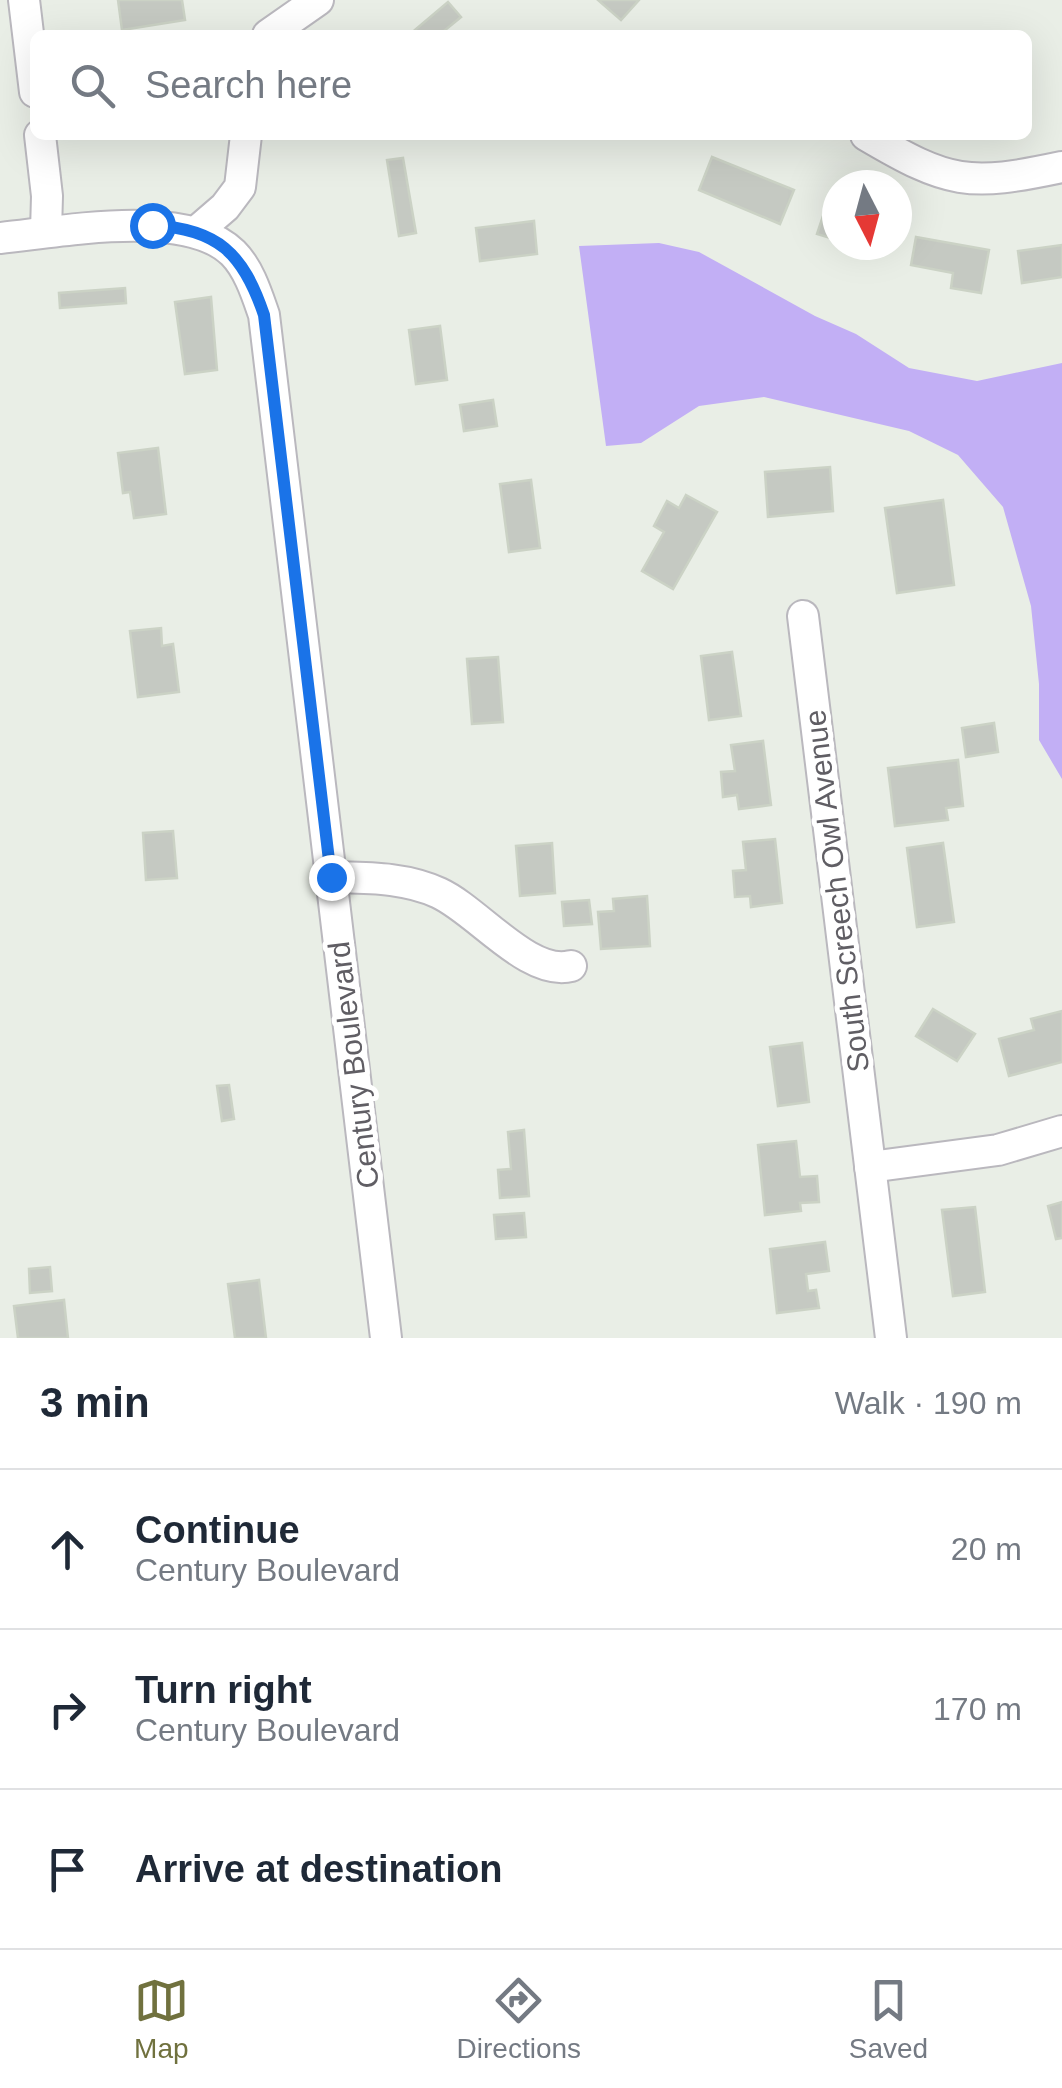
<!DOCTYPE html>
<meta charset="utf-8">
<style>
:root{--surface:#fff;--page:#f6f6f7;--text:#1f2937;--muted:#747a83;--line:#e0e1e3;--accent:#70713e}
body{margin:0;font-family:Arial,sans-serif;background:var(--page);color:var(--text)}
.compass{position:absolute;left:822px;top:170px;width:90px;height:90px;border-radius:50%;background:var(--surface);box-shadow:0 10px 40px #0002;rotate:174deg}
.stop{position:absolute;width:30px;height:30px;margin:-22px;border:8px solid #1a73e8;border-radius:50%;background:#fff}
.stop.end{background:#1a73e8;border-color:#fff;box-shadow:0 2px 10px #0008}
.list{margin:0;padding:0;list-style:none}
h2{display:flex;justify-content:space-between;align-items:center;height:130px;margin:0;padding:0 40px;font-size:42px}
h2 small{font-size:32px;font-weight:400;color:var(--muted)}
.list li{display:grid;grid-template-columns:65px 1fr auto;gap:30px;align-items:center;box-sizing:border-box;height:160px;padding:0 40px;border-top:2px solid var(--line)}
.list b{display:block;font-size:38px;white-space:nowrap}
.list p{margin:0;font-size:32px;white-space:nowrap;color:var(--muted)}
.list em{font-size:32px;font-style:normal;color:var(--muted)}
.icon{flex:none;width:55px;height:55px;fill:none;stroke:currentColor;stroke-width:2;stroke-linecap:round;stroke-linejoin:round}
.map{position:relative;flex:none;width:1062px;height:1338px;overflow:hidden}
.search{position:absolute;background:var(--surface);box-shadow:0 10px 40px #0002;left:30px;right:30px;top:30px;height:110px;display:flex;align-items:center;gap:25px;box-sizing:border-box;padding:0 35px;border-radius:15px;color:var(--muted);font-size:38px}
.sheet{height:610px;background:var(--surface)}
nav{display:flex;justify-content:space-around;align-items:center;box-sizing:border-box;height:140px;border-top:2px solid var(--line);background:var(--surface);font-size:28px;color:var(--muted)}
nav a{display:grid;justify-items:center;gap:5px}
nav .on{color:var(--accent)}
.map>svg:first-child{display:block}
.water{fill:#c2aff5}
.building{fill:#c5c9c2;stroke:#cbd2c5;stroke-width:2.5}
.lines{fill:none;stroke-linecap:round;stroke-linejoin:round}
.minor-casing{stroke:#bab8be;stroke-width:34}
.minor{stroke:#fff;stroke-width:30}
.route{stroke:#1a73e8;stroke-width:12}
.labels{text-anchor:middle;stroke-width:10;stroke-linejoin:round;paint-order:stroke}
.street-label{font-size:30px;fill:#605e64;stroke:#fff}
</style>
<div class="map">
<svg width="1062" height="1338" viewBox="0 0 1062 1338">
<rect width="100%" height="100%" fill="#e9eee6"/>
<path class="water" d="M659,243L699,252L815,316L856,334L909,368L977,381L1062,363V779L1039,740V684L1031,606L1003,507L958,455L909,431L764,397L699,406L641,443L606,446L579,246Z"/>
<g class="building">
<path d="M118,0H182L185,20L122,30Z"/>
<path d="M598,0H639L621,20Z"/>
<path d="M448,2L461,17L439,35H409Z"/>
<path d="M712,157L794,190L780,224L699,190Z"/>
<path d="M403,158L416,233L399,236L387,160Z"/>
<path d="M827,204L837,207V240L817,234Z"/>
<path d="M534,221L537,254L480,261L476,228Z"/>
<path d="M916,237L989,250L981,293L951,288L953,273L911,265Z"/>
<path d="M1062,245V277L1022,283L1018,251Z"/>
<path d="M125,288L126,303L60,308L59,293Z"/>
<path d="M211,297L217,370L185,374L175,302Z"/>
<path d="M440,326L447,380L416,384L409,330Z"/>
<path d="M493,400L497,426L464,431L460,405Z"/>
<path d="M158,448L166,514L134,518L130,492L123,493L118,453Z"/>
<path d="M830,467L833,511L768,517L765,472Z"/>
<path d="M531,480L540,548L509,552L500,484Z"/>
<path d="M686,495L717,512L673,589L642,571L664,532L654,526L667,501L679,508Z"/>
<path d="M943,500L954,585L897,593L885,508Z"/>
<path d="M161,628L162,646L173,644L179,692L138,697L130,631Z"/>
<path d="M732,652L741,716L709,720L701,656Z"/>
<path d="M498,657L503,722L472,724L467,659Z"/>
<path d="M994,723L998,752L966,757L962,728Z"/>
<path d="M763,741L771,805L739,809L737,795L723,797L721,772L735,771L731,745Z"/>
<path d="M958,760L963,806L946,808L948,820L895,826L888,768Z"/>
<path d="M173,831L177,878L146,880L143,833Z"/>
<path d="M775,839L782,903L751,907L750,896L735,897L733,871L746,870L743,842Z"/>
<path d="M552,843L555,893L520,896L516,846Z"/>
<path d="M943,843L954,922L917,927L907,848Z"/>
<path d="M647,896L650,946L601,949L598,912L614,911L613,899Z"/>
<path d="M589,900L592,924L564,926L562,902Z"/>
<path d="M933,1009L975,1034L957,1061L916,1036Z"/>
<path d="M1062,1011V1062L1009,1076L999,1039L1034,1030L1031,1019Z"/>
<path d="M802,1043L809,1102L778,1106L770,1047Z"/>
<path d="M229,1085L234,1119L222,1121L217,1086Z"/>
<path d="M524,1130L529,1196L500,1198L498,1170L511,1169L508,1132Z"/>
<path d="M796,1141L800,1177L817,1176L819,1202L800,1203L801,1211L765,1215L758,1145Z"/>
<path d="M1062,1202V1238L1056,1239L1048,1206Z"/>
<path d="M975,1207L985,1292L953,1296L942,1210Z"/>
<path d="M524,1213L526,1237L496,1239L494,1215Z"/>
<path d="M825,1242L829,1271L806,1274L808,1291L816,1290L819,1308L777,1313L770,1249Z"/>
<path d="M50,1267L52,1291L30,1293L29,1269Z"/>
<path d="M259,1280L266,1338H235L228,1284Z"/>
<path d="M64,1300L68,1338H18L14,1306Z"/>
</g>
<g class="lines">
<defs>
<g id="minor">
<path d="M24,0L35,92"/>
<path d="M268,35L318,0"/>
<path d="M40,135L47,196L46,231"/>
<path d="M866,135C949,184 968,187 1062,167"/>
<path d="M196,232L225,207L240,187L246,135"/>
<path d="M0,238C60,232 187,207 233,253C249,269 257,295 264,315L386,1338"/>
<path d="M803,616L891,1338"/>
<path d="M331,877C367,878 405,877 439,893C478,911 529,977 571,966"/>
<path d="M870,1167L998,1150L1062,1131"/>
</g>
</defs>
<use href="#minor" class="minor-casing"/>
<use href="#minor" class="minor"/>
</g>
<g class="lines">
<path class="route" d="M152,225C218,229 243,253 264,315L331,877"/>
</g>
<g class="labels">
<g class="street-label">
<text transform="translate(837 891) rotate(-97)" y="10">South Screech Owl Avenue</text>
<text transform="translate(354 1065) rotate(-97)" y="10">Century Boulevard</text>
</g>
</g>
</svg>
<svg class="compass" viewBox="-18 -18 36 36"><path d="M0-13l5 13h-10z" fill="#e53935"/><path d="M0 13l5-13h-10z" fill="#747a83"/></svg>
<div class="stop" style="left:152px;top:225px"></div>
<div class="stop end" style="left:331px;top:877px"></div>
<div class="search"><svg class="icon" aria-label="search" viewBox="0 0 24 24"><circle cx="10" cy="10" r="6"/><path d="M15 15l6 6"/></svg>Search here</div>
</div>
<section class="sheet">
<h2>3 min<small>Walk · 190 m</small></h2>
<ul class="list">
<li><svg class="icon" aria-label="ahead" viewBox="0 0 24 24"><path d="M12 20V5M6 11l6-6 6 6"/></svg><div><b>Continue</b><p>Century Boulevard</p></div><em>20 m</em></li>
<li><svg class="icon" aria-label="right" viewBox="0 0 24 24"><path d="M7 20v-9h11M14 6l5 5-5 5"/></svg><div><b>Turn right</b><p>Century Boulevard</p></div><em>170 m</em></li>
<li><svg class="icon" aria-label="arrive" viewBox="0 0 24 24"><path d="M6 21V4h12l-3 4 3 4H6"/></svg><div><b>Arrive at destination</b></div></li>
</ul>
</section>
<nav>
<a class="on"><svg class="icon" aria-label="map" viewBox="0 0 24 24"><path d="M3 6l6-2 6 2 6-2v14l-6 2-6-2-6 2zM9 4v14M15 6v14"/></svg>Map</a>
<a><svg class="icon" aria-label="directions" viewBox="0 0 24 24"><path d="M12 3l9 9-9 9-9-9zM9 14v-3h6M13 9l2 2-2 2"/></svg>Directions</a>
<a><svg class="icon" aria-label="saved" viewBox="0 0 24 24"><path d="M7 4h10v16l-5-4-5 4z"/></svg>Saved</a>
</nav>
